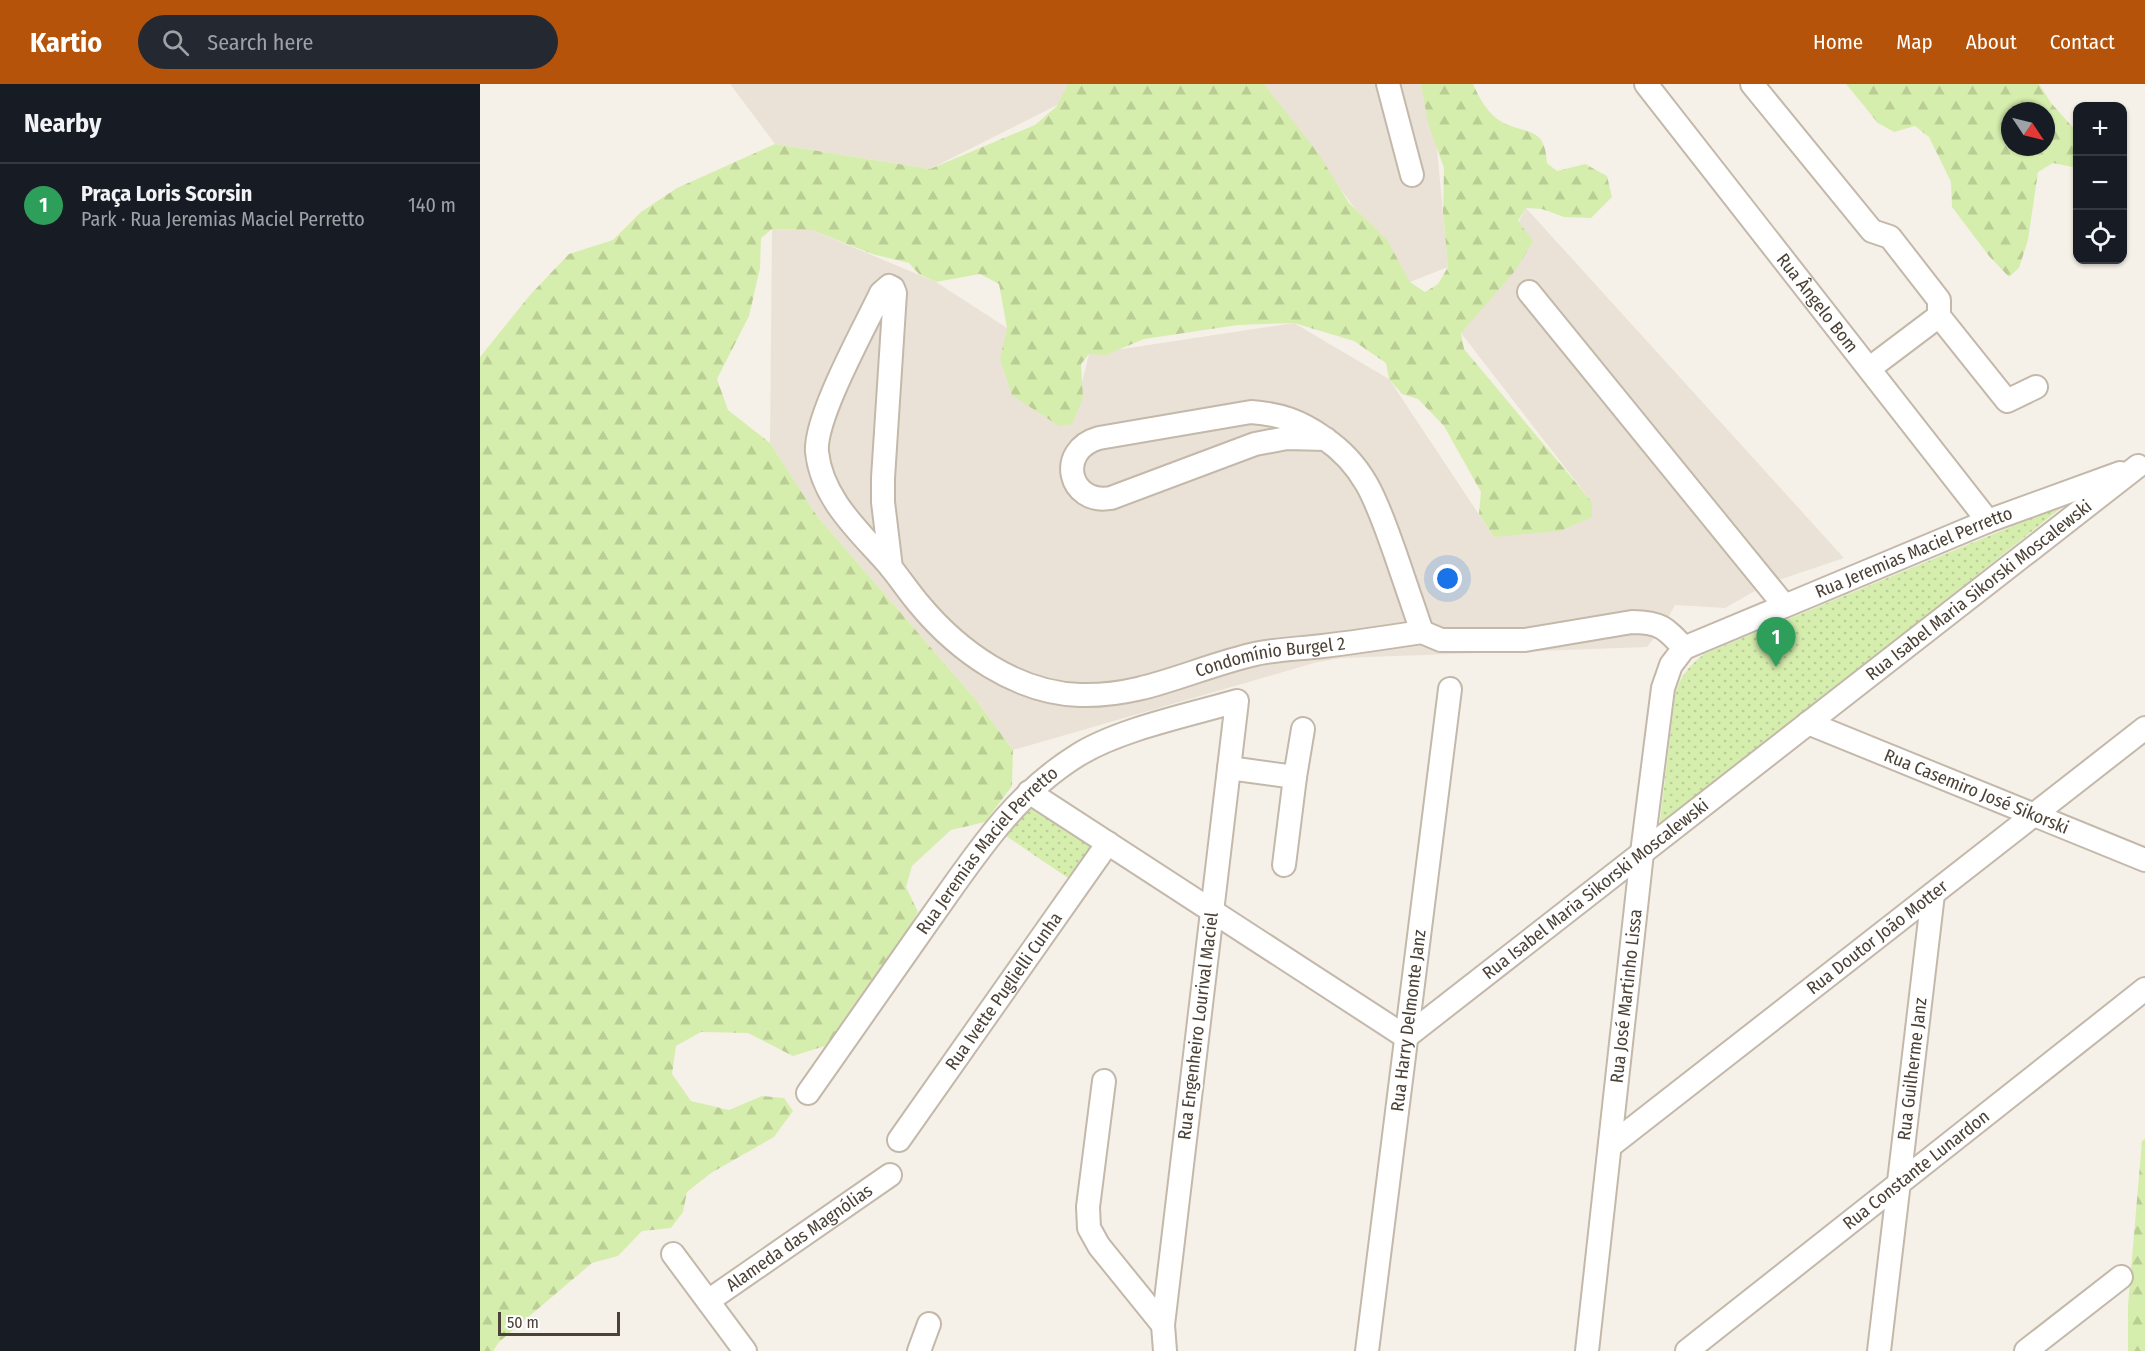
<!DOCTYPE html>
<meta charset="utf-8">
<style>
:root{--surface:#171b24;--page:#242831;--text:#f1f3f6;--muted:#9ea1a6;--line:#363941;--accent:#b45309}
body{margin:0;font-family:"Fira Sans Condensed",sans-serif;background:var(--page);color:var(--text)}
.controls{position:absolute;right:18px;top:18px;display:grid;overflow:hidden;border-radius:12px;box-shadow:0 2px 4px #0004}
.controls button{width:54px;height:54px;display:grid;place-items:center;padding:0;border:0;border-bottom:2px solid var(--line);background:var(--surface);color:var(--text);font:30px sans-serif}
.compass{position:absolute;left:1521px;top:18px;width:54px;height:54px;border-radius:50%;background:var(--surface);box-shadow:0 2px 4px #0004;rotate:125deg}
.scale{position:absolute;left:18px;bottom:15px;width:122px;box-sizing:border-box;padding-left:6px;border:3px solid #4b4136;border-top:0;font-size:16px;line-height:21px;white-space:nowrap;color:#4b4136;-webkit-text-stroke:4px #fff;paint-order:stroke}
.you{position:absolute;left:968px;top:495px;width:21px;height:21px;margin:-15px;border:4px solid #fff;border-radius:50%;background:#1a73e8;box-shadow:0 0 0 9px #1a73e833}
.badge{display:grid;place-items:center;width:39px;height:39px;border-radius:50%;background:var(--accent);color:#fff;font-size:20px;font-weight:700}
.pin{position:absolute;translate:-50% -50px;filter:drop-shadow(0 2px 3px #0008)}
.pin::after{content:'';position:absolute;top:32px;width:21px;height:18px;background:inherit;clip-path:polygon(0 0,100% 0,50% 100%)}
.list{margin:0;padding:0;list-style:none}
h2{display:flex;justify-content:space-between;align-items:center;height:78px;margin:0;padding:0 24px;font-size:26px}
h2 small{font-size:20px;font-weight:400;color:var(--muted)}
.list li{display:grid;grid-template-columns:39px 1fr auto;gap:18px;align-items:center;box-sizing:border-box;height:84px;padding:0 24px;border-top:2px solid var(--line)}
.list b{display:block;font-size:22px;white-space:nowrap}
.list p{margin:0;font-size:20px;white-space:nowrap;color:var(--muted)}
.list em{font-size:20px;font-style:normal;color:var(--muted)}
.icon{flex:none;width:33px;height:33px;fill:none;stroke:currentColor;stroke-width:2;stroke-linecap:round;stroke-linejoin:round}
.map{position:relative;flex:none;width:1665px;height:1267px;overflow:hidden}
header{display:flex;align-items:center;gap:36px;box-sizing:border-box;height:84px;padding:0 30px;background:var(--accent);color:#fff}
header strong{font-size:28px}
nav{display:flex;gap:33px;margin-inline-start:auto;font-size:21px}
.search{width:420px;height:54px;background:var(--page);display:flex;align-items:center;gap:15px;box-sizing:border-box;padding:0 21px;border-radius:33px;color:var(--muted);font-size:22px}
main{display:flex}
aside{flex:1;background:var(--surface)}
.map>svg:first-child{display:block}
.residential{fill:#eae2d6}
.forest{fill:url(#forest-firs);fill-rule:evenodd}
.park{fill:url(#park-dots)}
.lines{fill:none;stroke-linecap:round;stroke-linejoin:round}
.minor-casing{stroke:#c3b8aa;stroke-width:26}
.minor{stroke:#fff;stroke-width:22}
.labels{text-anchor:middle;stroke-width:5;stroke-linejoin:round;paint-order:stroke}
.street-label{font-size:18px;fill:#4b4136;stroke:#fff}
</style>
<header>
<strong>Kartio</strong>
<div class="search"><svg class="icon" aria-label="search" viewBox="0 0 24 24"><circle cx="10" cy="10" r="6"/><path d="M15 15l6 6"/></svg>Search here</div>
<nav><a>Home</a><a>Map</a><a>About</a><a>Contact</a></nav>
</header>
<main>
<aside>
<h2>Nearby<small></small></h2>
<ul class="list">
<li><span class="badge" style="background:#2e9e5b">1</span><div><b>Praça Loris Scorsin</b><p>Park · Rua Jeremias Maciel Perretto</p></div><em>140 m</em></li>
</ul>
</aside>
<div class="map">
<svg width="1665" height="1267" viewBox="0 0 1665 1267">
<defs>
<pattern id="forest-firs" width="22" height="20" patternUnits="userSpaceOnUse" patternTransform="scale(1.5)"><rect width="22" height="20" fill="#d6eead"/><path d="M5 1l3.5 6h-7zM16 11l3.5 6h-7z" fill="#b9cd95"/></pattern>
<pattern id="park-dots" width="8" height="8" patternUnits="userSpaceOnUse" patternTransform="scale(1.5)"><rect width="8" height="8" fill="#d6eead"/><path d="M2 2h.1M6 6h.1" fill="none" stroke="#b9cd95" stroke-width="1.8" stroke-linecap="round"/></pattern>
</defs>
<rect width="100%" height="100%" fill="#f6f1e8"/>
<g class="residential">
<path d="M250,0H619L450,85L295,60Z"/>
<path d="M782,0H951L968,183L930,198Z"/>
<path d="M1046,124L1364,474L1287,500L1245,524L1195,521L1183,543L1167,563L861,574L834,579L533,666L496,616L337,432L290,359L292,145L332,146L456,198L527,244L592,339L609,270L814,239L909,295L1014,453L1111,417L981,249Z"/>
</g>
<g class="forest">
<path d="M588,0H784L838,69L869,119L907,156L930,198L945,208L958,200L968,183L963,128L964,84L948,39L941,0H993C999,14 1008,30 1022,38C1046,51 1065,41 1067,79L1077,87L1105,80L1127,92L1132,113L1111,134L1084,133L1062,125L1046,124L1038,137L1053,157L1035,187L981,249L984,265L1112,418V433L1080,447L1014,453L999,430L1001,408L964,342L938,315L922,310L909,295L906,279L874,257L814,239L758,241L664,255L626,271L609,270L601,280L603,314L592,340L579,342L532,311L520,275L527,244L519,200L500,190L456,198L439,190L429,179L392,170L332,146L292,145L281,154L280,184L269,232L237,295L248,326L290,359L337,432L496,616L533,666L532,702L505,738L471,746L432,782L426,803L438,828L408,880L348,961L313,972L268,949L221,948L196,962L192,990L211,1017L249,1026L282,1012L304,1014L313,1027L294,1053L231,1089L207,1108L203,1128L191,1144L162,1147L138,1172L112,1179L19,1258L13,1267H0V273L50,211L89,170L133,156L161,128L197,104L295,60L450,85L555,41L577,22Z"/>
<path d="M1366,0H1559L1571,19L1597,48V84L1573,79L1558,88L1548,156L1539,184L1529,193L1509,172L1472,123L1471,98L1449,53L1435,42L1414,48L1398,39ZM1530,27H1566V63H1530Z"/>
<path d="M1665,1055V1267H1648V1221L1662,1057Z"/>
</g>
<g class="park">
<path d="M1586,420L1179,745L1195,612C1199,593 1209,582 1224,570Z"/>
<path d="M553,721L614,763L591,796L526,752Z"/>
</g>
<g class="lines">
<defs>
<g id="minor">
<path d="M908,0L932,91"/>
<path id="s1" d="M1166,0L1508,437"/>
<path d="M1272,0L1392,147L1410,153L1459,216V232L1527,317L1556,303"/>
<path d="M1049,208L1304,521"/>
<path d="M1390,284L1459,232"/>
<path d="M846,355L807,354L775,360L631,414C588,421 576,366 619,354L771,328C800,330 820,337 844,354C887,383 898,422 915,469C924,496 933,522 942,548"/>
<path id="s2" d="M411,484L403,418V394L415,209L413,204L409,202L401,209C385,243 334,334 337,368C342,415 379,447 408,480C419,493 428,507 439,520C478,567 536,609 600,611C663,613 712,585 771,571C795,565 819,565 843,562C876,558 909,553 942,548L961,556H1045L1152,538C1180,538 1186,544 1204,564"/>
<path id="s3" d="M1328,639L1665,776"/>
<path d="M749,684L815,693"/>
<path id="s4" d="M549,708L926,953L1658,382"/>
<path d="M804,781L815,693L823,645"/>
<path d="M624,997L608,1123L609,1144L619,1162L683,1241"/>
<path id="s5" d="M328,1009C367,953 406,898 445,842C491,778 530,713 598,671C640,645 709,631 757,617L683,1241L685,1267"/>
<path id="s6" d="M419,1056L628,759"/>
<path id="s7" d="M1130,1062L1665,644"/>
<path d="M193,1170L265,1267"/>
<path id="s8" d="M228,1217L410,1091"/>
<path d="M439,1267L449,1240"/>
<path id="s9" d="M887,1267L970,605"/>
<path id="s10" d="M1107,1267L1162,769L1183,604L1191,581L1204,564L1508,437L1640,389"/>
<path id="s11" d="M1207,1267L1665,905"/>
<path id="s12" d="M1399,1267L1453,810"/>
<path d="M1546,1267L1641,1193"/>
</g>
</defs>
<use href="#minor" class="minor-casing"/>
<use href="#minor" class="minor"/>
</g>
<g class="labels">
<g class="street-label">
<text dy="6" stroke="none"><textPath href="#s1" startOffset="278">Rua Ângelo Bom</textPath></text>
<text dy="6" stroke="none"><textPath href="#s10" startOffset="962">Rua Jeremias Maciel Perretto</textPath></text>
<text dy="6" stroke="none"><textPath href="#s4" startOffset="1176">Rua Isabel Maria Sikorski Moscalewski</textPath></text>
<text dy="6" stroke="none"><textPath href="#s2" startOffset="1040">Condomínio Burgel 2</textPath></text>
<text dy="6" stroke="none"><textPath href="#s3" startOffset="182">Rua Casemiro José Sikorski</textPath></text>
<text dy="6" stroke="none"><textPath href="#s5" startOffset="302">Rua Jeremias Maciel Perretto</textPath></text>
<text dy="6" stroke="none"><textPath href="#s4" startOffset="690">Rua Isabel Maria Sikorski Moscalewski</textPath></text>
<text dy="6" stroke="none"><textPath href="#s7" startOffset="339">Rua Doutor João Motter</textPath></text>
<text dy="6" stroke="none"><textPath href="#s6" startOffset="182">Rua Ivette Puglielli Cunha</textPath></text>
<text dy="6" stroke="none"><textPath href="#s10" startOffset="357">Rua José Martinho Lissa</textPath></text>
<text dy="6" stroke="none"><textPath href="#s9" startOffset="333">Rua Harry Delmonte Janz</textPath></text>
<text transform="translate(718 942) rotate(-83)" y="6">Rua Engenheiro Lourival Maciel</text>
<text dy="6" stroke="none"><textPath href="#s12" startOffset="284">Rua Guilherme Janz</textPath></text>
<text dy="6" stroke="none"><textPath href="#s11" startOffset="292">Rua Constante Lunardon</textPath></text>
<text dy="6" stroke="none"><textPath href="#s8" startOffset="111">Alameda das Magnólias</textPath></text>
</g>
</g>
</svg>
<div class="controls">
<button>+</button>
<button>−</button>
<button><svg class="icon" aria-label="locate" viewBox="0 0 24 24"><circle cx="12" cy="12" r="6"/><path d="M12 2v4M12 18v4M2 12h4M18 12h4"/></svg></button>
</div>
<svg class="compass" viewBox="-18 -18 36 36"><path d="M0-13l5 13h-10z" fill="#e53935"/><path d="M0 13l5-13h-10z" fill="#9ea1a6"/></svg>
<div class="scale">50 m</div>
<div class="you"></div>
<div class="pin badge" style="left:1296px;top:583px;background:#2e9e5b">1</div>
</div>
</main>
